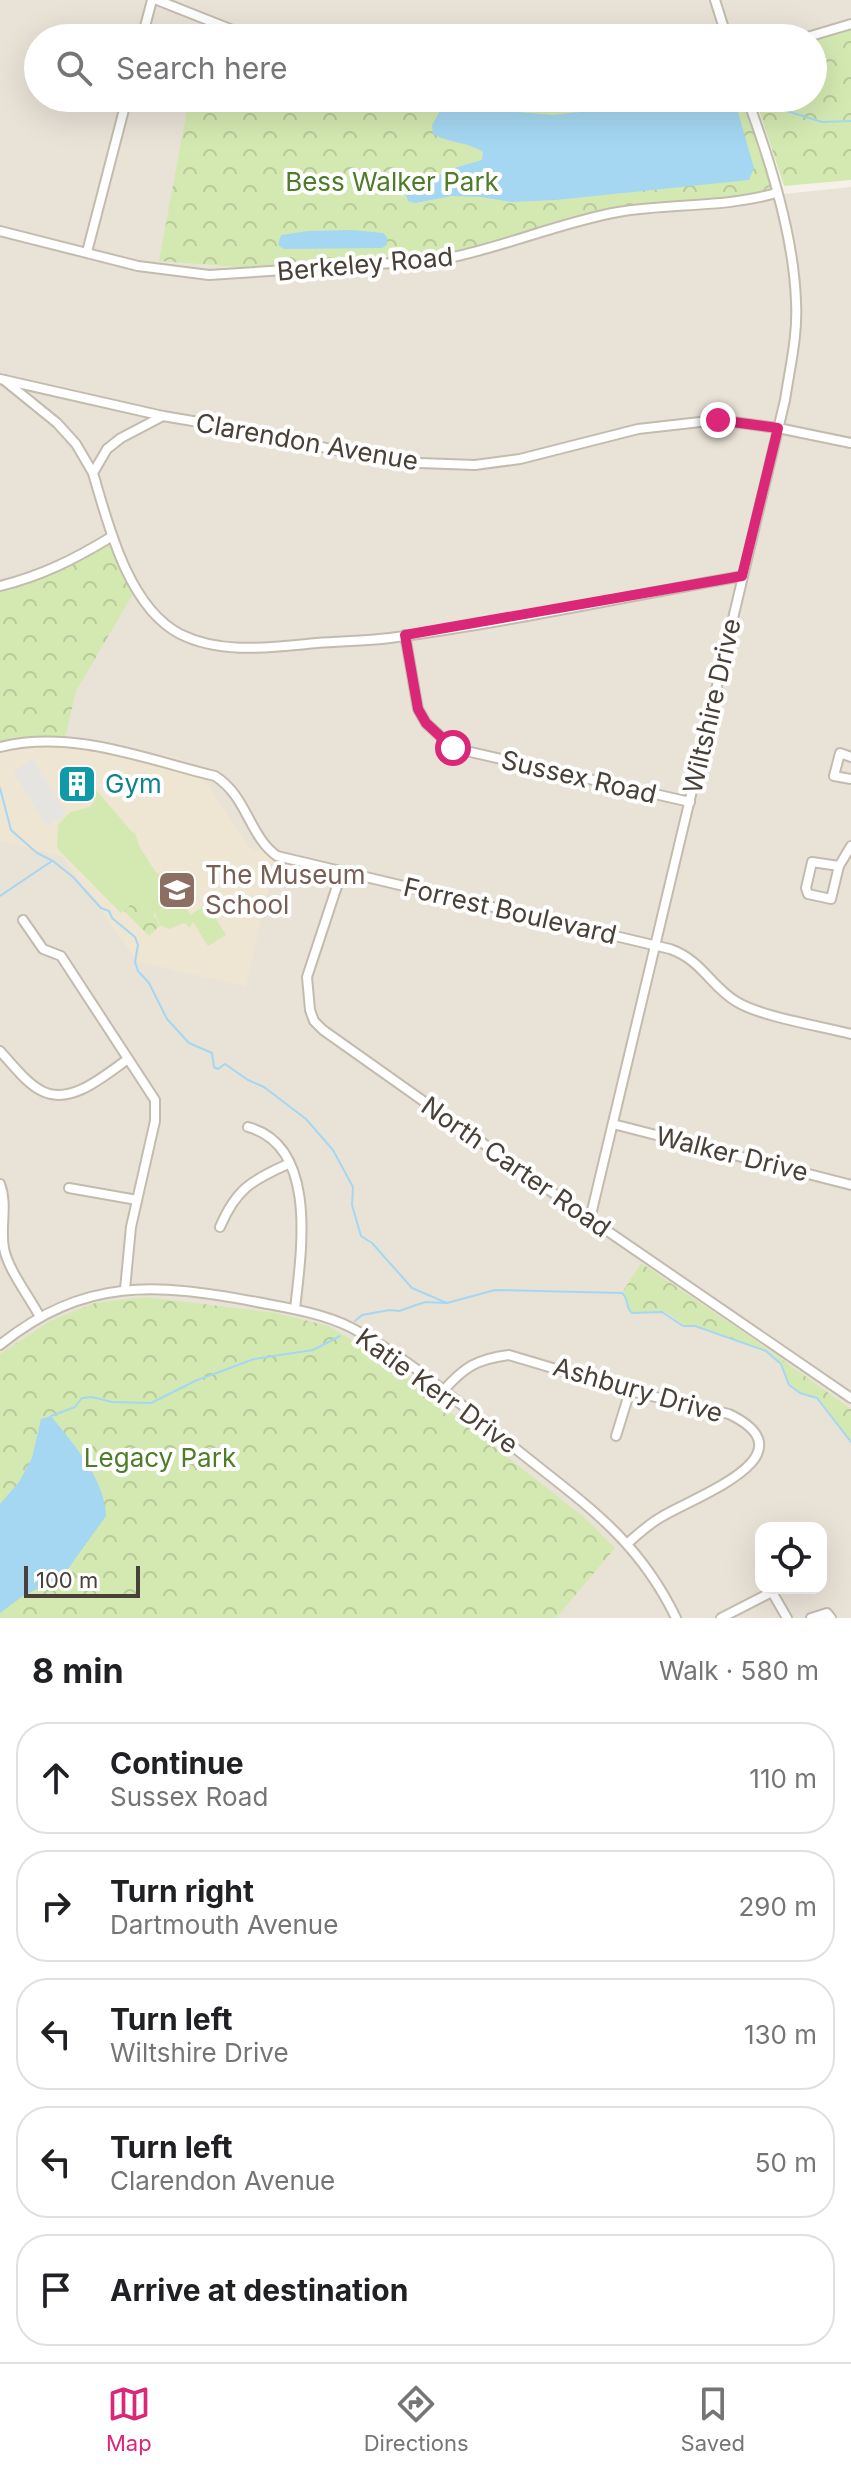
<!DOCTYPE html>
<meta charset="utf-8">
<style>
:root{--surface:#fff;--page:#f2f2f2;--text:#202124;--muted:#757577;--line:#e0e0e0;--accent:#db2777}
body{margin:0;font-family:Inter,sans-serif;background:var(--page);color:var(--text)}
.controls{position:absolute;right:24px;bottom:24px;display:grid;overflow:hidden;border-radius:16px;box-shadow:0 8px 32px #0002}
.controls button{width:72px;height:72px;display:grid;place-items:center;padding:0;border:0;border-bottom:2px solid var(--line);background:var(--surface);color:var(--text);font:40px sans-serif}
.scale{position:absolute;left:24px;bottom:20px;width:116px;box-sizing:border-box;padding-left:8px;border:4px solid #494137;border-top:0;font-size:22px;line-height:28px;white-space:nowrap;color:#494137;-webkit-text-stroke:6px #fff;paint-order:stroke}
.stop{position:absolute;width:24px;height:24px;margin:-18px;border:6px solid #db2777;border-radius:50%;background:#fff}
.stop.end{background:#db2777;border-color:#fff;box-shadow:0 2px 8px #0008}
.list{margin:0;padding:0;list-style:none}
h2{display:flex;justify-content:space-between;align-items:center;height:104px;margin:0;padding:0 32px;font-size:34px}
h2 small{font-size:26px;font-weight:400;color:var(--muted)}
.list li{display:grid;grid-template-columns:52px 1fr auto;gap:24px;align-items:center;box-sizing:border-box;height:112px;margin:0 16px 16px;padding:0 16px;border:2px solid var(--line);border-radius:32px}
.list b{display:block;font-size:30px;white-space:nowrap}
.list p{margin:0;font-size:26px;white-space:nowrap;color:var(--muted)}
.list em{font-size:26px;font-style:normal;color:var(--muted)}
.icon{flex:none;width:44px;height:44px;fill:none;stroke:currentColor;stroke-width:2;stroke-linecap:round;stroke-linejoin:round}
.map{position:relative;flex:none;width:851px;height:1618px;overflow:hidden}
.search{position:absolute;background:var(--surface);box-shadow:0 8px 32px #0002;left:24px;right:24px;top:24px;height:88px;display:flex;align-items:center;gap:20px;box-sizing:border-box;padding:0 28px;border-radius:44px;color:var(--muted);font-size:30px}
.sheet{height:744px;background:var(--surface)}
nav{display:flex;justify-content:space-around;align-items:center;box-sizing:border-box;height:112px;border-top:2px solid var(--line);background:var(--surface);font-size:22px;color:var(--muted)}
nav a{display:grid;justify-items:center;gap:4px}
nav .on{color:var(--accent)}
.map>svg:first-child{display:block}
.residential{fill:#e9e2d7;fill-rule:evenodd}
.education{fill:#eee5d3}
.grass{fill:#d4e9b2}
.park{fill:url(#park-crowns)}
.parking{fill:#e6e4e1}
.water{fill:#a5d7f2}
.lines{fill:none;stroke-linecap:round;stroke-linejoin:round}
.stream{stroke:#a5d7f2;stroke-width:2}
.minor-casing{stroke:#c3bbae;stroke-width:12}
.minor{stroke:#fff;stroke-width:8}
.route{stroke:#db2777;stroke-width:10}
.labels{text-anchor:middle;stroke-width:8;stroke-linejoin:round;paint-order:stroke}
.park-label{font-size:26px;fill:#4e7c29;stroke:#fff}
.street-label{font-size:26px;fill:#494137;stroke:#fff}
.culture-label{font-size:26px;fill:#0d838f;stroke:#fff;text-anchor:start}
.education-label{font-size:26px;fill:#785e54;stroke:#fff;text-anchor:start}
</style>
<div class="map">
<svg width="851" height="1618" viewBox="0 0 851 1618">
<defs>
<pattern id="park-crowns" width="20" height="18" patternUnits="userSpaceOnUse" patternTransform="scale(2)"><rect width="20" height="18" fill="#d4e9b2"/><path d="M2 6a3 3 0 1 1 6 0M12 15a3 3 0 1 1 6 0" fill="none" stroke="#b8c99a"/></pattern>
</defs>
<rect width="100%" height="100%" fill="#f5f1e9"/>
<path class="residential" d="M0,0H851V23L809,38H245L206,21L202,38H38V98H189L160,261L258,269H418L627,210L851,187V1618H0ZM761,1528H821V1588H761Z"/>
<path class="education" d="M47,736L175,756L196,767L250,848L275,857L246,987L137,961L62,857L0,841V746Z"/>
<path class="grass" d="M97,791L132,832L135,833L139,846L155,871L180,892L190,915L207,904L226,935L208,946L193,922L190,928L184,923L169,929L160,925L151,903L142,894L121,913L57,848L58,825L70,812L90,807L95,800L89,797Z"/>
<g class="park">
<path d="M851,22V180L784,186L755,98H813V38Z"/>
<path d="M189,98H749L777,196L627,210L418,269H258L159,261Z"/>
<path d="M110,544L133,594L76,691L65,739L47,736L0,746V586L20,582Z"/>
<path d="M142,893L156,905L154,915L160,925L149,936L124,911Z"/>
<path d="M641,1263L745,1333L851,1409V1442L817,1398L800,1393L789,1384L781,1364L775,1357L757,1347L695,1326C676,1326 679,1317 664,1312C652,1309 641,1316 629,1311L626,1297L622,1293Z"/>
<path d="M145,1297L276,1313L328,1326L396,1366L455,1416L585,1518L615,1548L556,1618H0V1354L50,1321L95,1303Z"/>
</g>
<path class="parking" d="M33,759L66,814L47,826L13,772Z"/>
<g class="water">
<path d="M674,98H734L754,168L749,180L556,200L511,202L481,197L452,196L415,203L408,201L405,192L408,186L428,181L454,168L482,160L483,152C469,142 448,143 433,134L432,125L440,111L466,102L504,111L553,115L580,112L602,105L616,108L644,105L662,108Z"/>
<path d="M352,230L383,233L387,237V245L382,248L284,249L278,245L281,235L308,231Z"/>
<path d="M51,1416C74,1445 105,1479 106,1516L63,1576L23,1596L0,1613V1504L19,1482L32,1458L41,1419Z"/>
</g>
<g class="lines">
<g class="stream">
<path d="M771,106L822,122L851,121"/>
<path d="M0,788L11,830L37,853L53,861L73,877L101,908L109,911L112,918L135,937L138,945L135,962L138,971L149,983L167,1019L189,1043L212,1053L214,1067L218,1069L225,1064L248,1080L264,1087L306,1119L333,1150L353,1187L352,1205L361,1236L372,1243L412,1288L447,1303"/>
<path d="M0,896L52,861"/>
<path d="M355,1321L362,1315L390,1310L399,1311L425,1302L447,1303L495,1290L622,1293C629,1298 625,1308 632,1313L662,1312L683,1326H695L766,1351L781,1364L789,1385L800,1393L817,1398L851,1442"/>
<path d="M51,1416L75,1407L82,1398L92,1397L112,1402L151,1403L195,1381L254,1359L313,1350L340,1336"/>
</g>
<defs>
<g id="minor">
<path d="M157,0L253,38"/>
<path d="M715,0L727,38"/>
<path d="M142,38L152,0"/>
<path d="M804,38L851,24"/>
<path d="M0,231L138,266L209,275L439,260C500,249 557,223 618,212C670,203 725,208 776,193"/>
<path d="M87,252L127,98"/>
<path d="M0,379L163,416L228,427L392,462L475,465L520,459L638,429L718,420L778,428L851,443"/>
<path d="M4,380L57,423L76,444L93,473"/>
<path d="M163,416L121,438L107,449L93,473C108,524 128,607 180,634C222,655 272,647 317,643C341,641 366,641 390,638C508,622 625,597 742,576"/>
<path d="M0,586C41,576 75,559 111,537"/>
<path d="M405,635L418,709L426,723L453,748L690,802"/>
<path d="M0,747C72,729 145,759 215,776C247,796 249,836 277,856L670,949C702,960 711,987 737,1002C762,1017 821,1026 851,1034"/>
<path d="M851,757L840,753L834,776L851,779"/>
<path d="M839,866L812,862L806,888L808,894L831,899L839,866L851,846"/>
<path d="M342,871L307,977L310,1010L314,1021L323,1030L590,1219L851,1398"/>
<path d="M23,920L43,949L61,956L155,1100V1121L131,1227L125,1289"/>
<path d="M0,1051C12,1064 26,1083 42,1091C71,1106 105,1075 128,1059"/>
<path d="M613,1124L851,1185"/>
<path d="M248,1127C319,1146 301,1254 295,1309"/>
<path d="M0,1184C8,1205 0,1226 4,1248C7,1268 30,1298 40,1317"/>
<path d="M69,1188L137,1200"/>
<path d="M590,1219L785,400C790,367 798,335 796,302C794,236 770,160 747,98"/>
<path d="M220,1227C236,1189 252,1180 288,1164"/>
<path d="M0,1345C84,1277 156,1283 257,1302C288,1308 322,1313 350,1327C410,1358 463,1407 516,1449C583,1503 637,1537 676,1618"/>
<path d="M443,1391C464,1367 477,1359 509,1355L630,1391L729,1414C814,1455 696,1496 663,1516C650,1523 639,1533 628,1543"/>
<path d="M616,1436L630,1391"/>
<path d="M721,1618L772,1592L787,1618"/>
<path d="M811,1618L827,1613L831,1618"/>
</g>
</defs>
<use href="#minor" class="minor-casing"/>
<use href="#minor" class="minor"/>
</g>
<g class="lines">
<path class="route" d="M453,748L426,723L418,709L405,635L742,576L778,428L718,420"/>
</g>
<defs>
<symbol id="building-square" viewBox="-11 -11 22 22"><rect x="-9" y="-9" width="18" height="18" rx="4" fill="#0f9aa8" stroke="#fff"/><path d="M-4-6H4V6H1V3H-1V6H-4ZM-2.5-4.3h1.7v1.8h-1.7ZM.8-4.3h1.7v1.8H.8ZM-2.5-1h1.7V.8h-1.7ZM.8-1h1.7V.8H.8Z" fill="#fff"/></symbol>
<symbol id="school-square" viewBox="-11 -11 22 22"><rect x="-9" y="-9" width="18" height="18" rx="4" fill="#8d6e63" stroke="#fff"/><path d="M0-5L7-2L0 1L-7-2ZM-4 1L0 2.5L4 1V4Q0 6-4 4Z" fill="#fff"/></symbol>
</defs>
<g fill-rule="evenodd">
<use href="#building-square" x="55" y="762" width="44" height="44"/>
<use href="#school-square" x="155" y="868" width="44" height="44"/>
</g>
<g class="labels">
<g class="park-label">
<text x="392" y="191">Bess Walker Park</text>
<text x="160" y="1467">Legacy Park</text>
</g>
<g class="street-label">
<text transform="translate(365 264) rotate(-5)" y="9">Berkeley Road</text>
<text transform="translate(307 442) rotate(10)" y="9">Clarendon Avenue</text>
<text transform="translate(712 706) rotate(-77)" y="9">Wiltshire Drive</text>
<text transform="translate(579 777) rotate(13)" y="9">Sussex Road</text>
<text transform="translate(510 911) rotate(13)" y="9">Forrest Boulevard</text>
<text transform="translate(732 1154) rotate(14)" y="9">Walker Drive</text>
<text transform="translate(516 1167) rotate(35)" y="9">North Carter Road</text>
<text transform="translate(638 1390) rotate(16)" y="9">Ashbury Drive</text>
<text transform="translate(437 1391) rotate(36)" y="9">Katie Kerr Drive</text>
</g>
<g class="culture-label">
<text x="105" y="793">Gym</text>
</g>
<g class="education-label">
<text x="205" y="884">The Museum<tspan x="205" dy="30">School</tspan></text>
</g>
</g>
</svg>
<div class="controls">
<button><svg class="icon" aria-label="locate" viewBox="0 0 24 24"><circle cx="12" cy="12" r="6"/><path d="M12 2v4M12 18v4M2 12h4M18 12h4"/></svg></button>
</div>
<div class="scale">100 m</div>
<div class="stop" style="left:453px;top:748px"></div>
<div class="stop end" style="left:718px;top:420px"></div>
<div class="search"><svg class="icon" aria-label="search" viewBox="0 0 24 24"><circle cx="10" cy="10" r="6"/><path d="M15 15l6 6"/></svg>Search here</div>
</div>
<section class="sheet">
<h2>8 min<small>Walk · 580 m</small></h2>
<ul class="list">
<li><svg class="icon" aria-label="ahead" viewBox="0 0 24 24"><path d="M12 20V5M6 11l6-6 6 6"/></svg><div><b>Continue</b><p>Sussex Road</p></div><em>110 m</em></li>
<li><svg class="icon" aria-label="right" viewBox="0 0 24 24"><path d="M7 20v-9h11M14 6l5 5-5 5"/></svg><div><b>Turn right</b><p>Dartmouth Avenue</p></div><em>290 m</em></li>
<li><svg class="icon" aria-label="left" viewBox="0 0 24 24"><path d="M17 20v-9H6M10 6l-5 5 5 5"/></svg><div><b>Turn left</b><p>Wiltshire Drive</p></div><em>130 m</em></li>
<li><svg class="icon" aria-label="left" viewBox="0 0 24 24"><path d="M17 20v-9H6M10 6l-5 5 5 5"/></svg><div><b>Turn left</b><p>Clarendon Avenue</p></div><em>50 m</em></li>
<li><svg class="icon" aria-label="arrive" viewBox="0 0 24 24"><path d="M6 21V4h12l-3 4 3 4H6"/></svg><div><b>Arrive at destination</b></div></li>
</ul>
</section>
<nav>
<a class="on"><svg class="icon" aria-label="map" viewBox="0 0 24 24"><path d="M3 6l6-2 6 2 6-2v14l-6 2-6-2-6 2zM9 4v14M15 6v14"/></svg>Map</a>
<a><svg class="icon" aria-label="directions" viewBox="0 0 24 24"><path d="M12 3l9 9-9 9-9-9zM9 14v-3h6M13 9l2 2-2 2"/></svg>Directions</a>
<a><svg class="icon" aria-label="saved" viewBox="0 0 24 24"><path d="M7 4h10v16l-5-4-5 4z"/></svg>Saved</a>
</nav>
